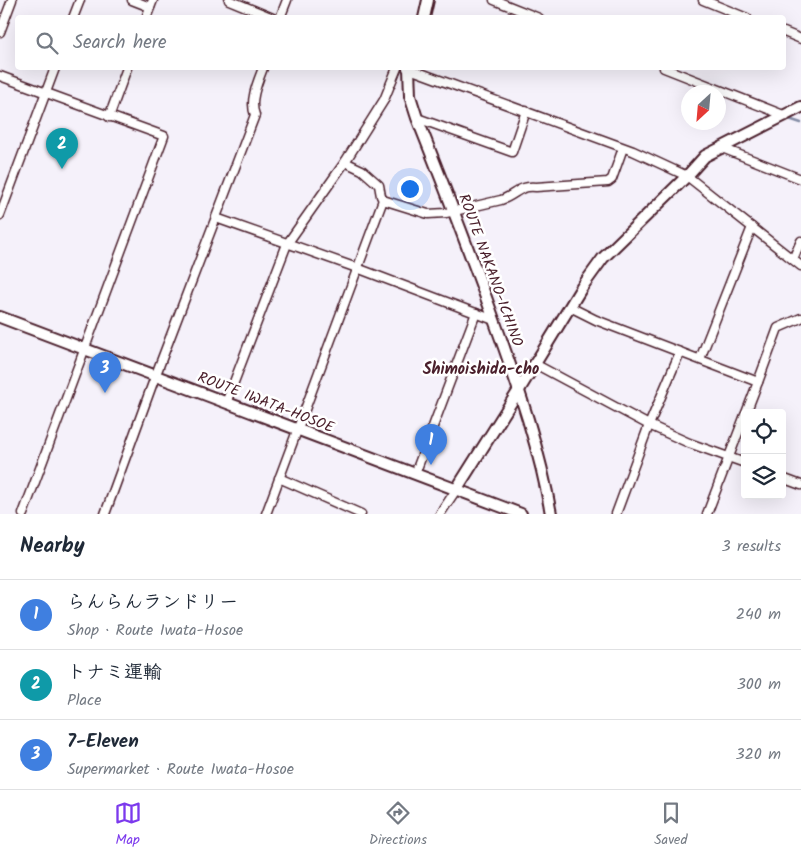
<!DOCTYPE html>
<meta charset="utf-8">
<style>
:root{--surface:#fff;--page:#f2f2f3;--text:#1f2937;--muted:#747a83;--line:#e0e1e3;--accent:#7c3aed}
body{margin:0;font-family:Kalam,"Klee One",sans-serif;background:var(--page);color:var(--text)}
.controls{position:absolute;right:15px;bottom:15px;display:grid;overflow:hidden;border-radius:5px;box-shadow:0 5px 20px #0002}
.controls button{width:45px;height:45px;display:grid;place-items:center;padding:0;border:0;border-bottom:1px solid var(--line);background:var(--surface);color:var(--text);font:25px sans-serif}
.compass{position:absolute;left:681px;top:85px;width:45px;height:45px;border-radius:50%;background:var(--surface);box-shadow:0 5px 20px #0002;rotate:206deg}
.you{position:absolute;left:409px;top:188px;width:18px;height:18px;margin:-12px;border:4px solid #fff;border-radius:50%;background:#1a73e8;box-shadow:0 0 0 8px #1a73e833}
.badge{display:grid;place-items:center;width:32px;height:32px;border-radius:50%;background:var(--accent);color:#fff;font-size:16px;font-weight:700}
.pin{position:absolute;translate:-50% -41px;filter:drop-shadow(0 1px 2px #0008)}
.pin::after{content:'';position:absolute;top:26px;width:18px;height:15px;background:inherit;clip-path:polygon(0 0,100% 0,50% 100%)}
.list{margin:0;padding:0;list-style:none}
h2{display:flex;justify-content:space-between;align-items:center;height:65px;margin:0;padding:0 20px;font-size:21px}
h2 small{font-size:16px;font-weight:400;color:var(--muted)}
.list li{display:grid;grid-template-columns:32px 1fr auto;gap:15px;align-items:center;box-sizing:border-box;height:70px;padding:0 20px;border-top:1px solid var(--line)}
.list b{display:block;font-size:19px;white-space:nowrap}
.list p{margin:0;font-size:16px;white-space:nowrap;color:var(--muted)}
.list em{font-size:16px;font-style:normal;color:var(--muted)}
.icon{flex:none;width:28px;height:28px;fill:none;stroke:currentColor;stroke-width:2;stroke-linecap:round;stroke-linejoin:round}
.map{position:relative;flex:none;width:801px;height:514px;overflow:hidden}
.search{position:absolute;background:var(--surface);box-shadow:0 5px 20px #0002;left:15px;right:15px;top:15px;height:55px;display:flex;align-items:center;gap:12px;box-sizing:border-box;padding:0 18px;border-radius:5px;color:var(--muted);font-size:19px}
.sheet{height:275px;background:var(--surface)}
nav{display:flex;justify-content:space-around;align-items:center;box-sizing:border-box;height:70px;border-top:1px solid var(--line);background:var(--surface);font-size:14px;color:var(--muted)}
nav a{display:grid;justify-items:center;gap:2px}
nav .on{color:var(--accent)}
.map>svg:first-child{display:block}
.lines{fill:none;stroke-linecap:round;stroke-linejoin:round}
.stream{stroke:#848da5;stroke-width:2.5}
.street-casing{stroke:#4a1f2b;stroke-width:11}
.secondary-casing{stroke:#4a1f2b;stroke-width:14}
.street{stroke:#fff;stroke-width:8}
.secondary{stroke:#fff;stroke-width:10}
.labels{text-anchor:middle;stroke-width:5;stroke-linejoin:round;paint-order:stroke}
.street-label{font-size:15px;fill:#4a1f2b;stroke:#fff}
.neighbourhood-label{font-size:16px;font-weight:bold;fill:#4a1f2b;stroke:#fff}
</style>
<div class="map">
<svg width="801" height="514" viewBox="0 0 801 514">
<rect width="100%" height="100%" fill="#f5f1fa"/>
<filter id="ink" filterUnits="userSpaceOnUse"><feTurbulence type="fractalNoise" baseFrequency=".02" numOctaves="2"/><feDisplacementMap in="SourceGraphic" scale="10" xChannelSelector="R" yChannelSelector="G"/><feConvolveMatrix kernelMatrix="1 2 1 2 8 2 1 2 1" color-interpolation-filters="sRGB"/></filter>
<g filter="url(#ink)">
<g class="lines">
<path class="stream" d="M789,119L801,123"/>
<defs>
<g id="street">
<path d="M132,0L150,7"/>
<path d="M229,0L273,18"/>
<path d="M494,0L539,18"/>
<path d="M703,0L747,18"/>
<path d="M73,18L80,0"/>
<path d="M146,18L153,0"/>
<path d="M280,18L287,0"/>
<path d="M0,32L12,0"/>
<path d="M784,32L801,39"/>
<path d="M407,68L633,151L687,176L801,266"/>
<path d="M664,68L786,116"/>
<path d="M0,76L164,136L23,514"/>
<path d="M109,117L127,68"/>
<path d="M417,118L512,152L526,111"/>
<path d="M722,148L801,179"/>
<path d="M345,162L362,170L379,185L381,196L383,200"/>
<path d="M0,215L55,68"/>
<path d="M216,218L357,268L494,320"/>
<path d="M793,259L801,241"/>
<path d="M570,307L596,320L758,382L746,413"/>
<path d="M700,359L752,227"/>
<path d="M535,364L649,425L689,443L745,463"/>
<path d="M758,382L778,328L801,318"/>
<path d="M226,403L287,244L345,162L384,100L397,68"/>
<path d="M415,474L476,313"/>
<path d="M279,478L361,514"/>
<path d="M782,478L801,485"/>
<path d="M105,514L155,377L255,115C249,101 258,81 263,68"/>
<path d="M266,514L383,200L428,214L446,213L501,200C516,195 519,185 536,187L608,182L612,179L623,148"/>
<path d="M440,514L456,490"/>
<path d="M616,514L649,425L680,352"/>
<path d="M707,514L745,415"/>
</g>
<g id="secondary">
<path d="M424,18L428,0"/>
<path d="M409,68L410,96L417,118C445,188 472,258 497,328C519,389 540,450 551,514"/>
<path d="M0,317L521,514"/>
<path d="M456,490L519,390L582,287L603,258L687,176L705,156L801,107"/>
</g>
</defs>
<use href="#street" class="street-casing"/>
<use href="#secondary" class="secondary-casing"/>
<use href="#street" class="street"/>
<use href="#secondary" class="secondary"/>
</g>
</g>
<g class="labels">
<g class="street-label">
<text transform="translate(491 270) rotate(70)" y="5">ROUTE NAKANO-ICHINO</text>
<text transform="translate(266 402) rotate(21)" y="5">ROUTE IWATA-HOSOE</text>
</g>
<g class="neighbourhood-label">
<text x="481" y="374">Shimoishida-cho</text>
</g>
</g>
</svg>
<div class="controls">
<button><svg class="icon" aria-label="locate" viewBox="0 0 24 24"><circle cx="12" cy="12" r="6"/><path d="M12 2v4M12 18v4M2 12h4M18 12h4"/></svg></button>
<button><svg class="icon" aria-label="layers" viewBox="0 0 24 24"><path d="M12 4l9 5-9 5-9-5zM3 14l9 5 9-5"/></svg></button>
</div>
<svg class="compass" viewBox="-18 -18 36 36"><path d="M0-13l5 13h-10z" fill="#e53935"/><path d="M0 13l5-13h-10z" fill="#747a83"/></svg>
<div class="you"></div>
<div class="pin badge" style="left:431px;top:465px;background:#3f7fe0">1</div>
<div class="pin badge" style="left:62px;top:169px;background:#0f9aa8">2</div>
<div class="pin badge" style="left:105px;top:393px;background:#3f7fe0">3</div>
<div class="search"><svg class="icon" aria-label="search" viewBox="0 0 24 24"><circle cx="10" cy="10" r="6"/><path d="M15 15l6 6"/></svg>Search here</div>
</div>
<section class="sheet">
<h2>Nearby<small>3 results</small></h2>
<ul class="list">
<li><span class="badge" style="background:#3f7fe0">1</span><div><b>らんらんランドリー</b><p>Shop · Route Iwata-Hosoe</p></div><em>240 m</em></li>
<li><span class="badge" style="background:#0f9aa8">2</span><div><b>トナミ運輸</b><p>Place</p></div><em>300 m</em></li>
<li><span class="badge" style="background:#3f7fe0">3</span><div><b>7-Eleven</b><p>Supermarket · Route Iwata-Hosoe</p></div><em>320 m</em></li>
</ul>
</section>
<nav>
<a class="on"><svg class="icon" aria-label="map" viewBox="0 0 24 24"><path d="M3 6l6-2 6 2 6-2v14l-6 2-6-2-6 2zM9 4v14M15 6v14"/></svg>Map</a>
<a><svg class="icon" aria-label="directions" viewBox="0 0 24 24"><path d="M12 3l9 9-9 9-9-9zM9 14v-3h6M13 9l2 2-2 2"/></svg>Directions</a>
<a><svg class="icon" aria-label="saved" viewBox="0 0 24 24"><path d="M7 4h10v16l-5-4-5 4z"/></svg>Saved</a>
</nav>
